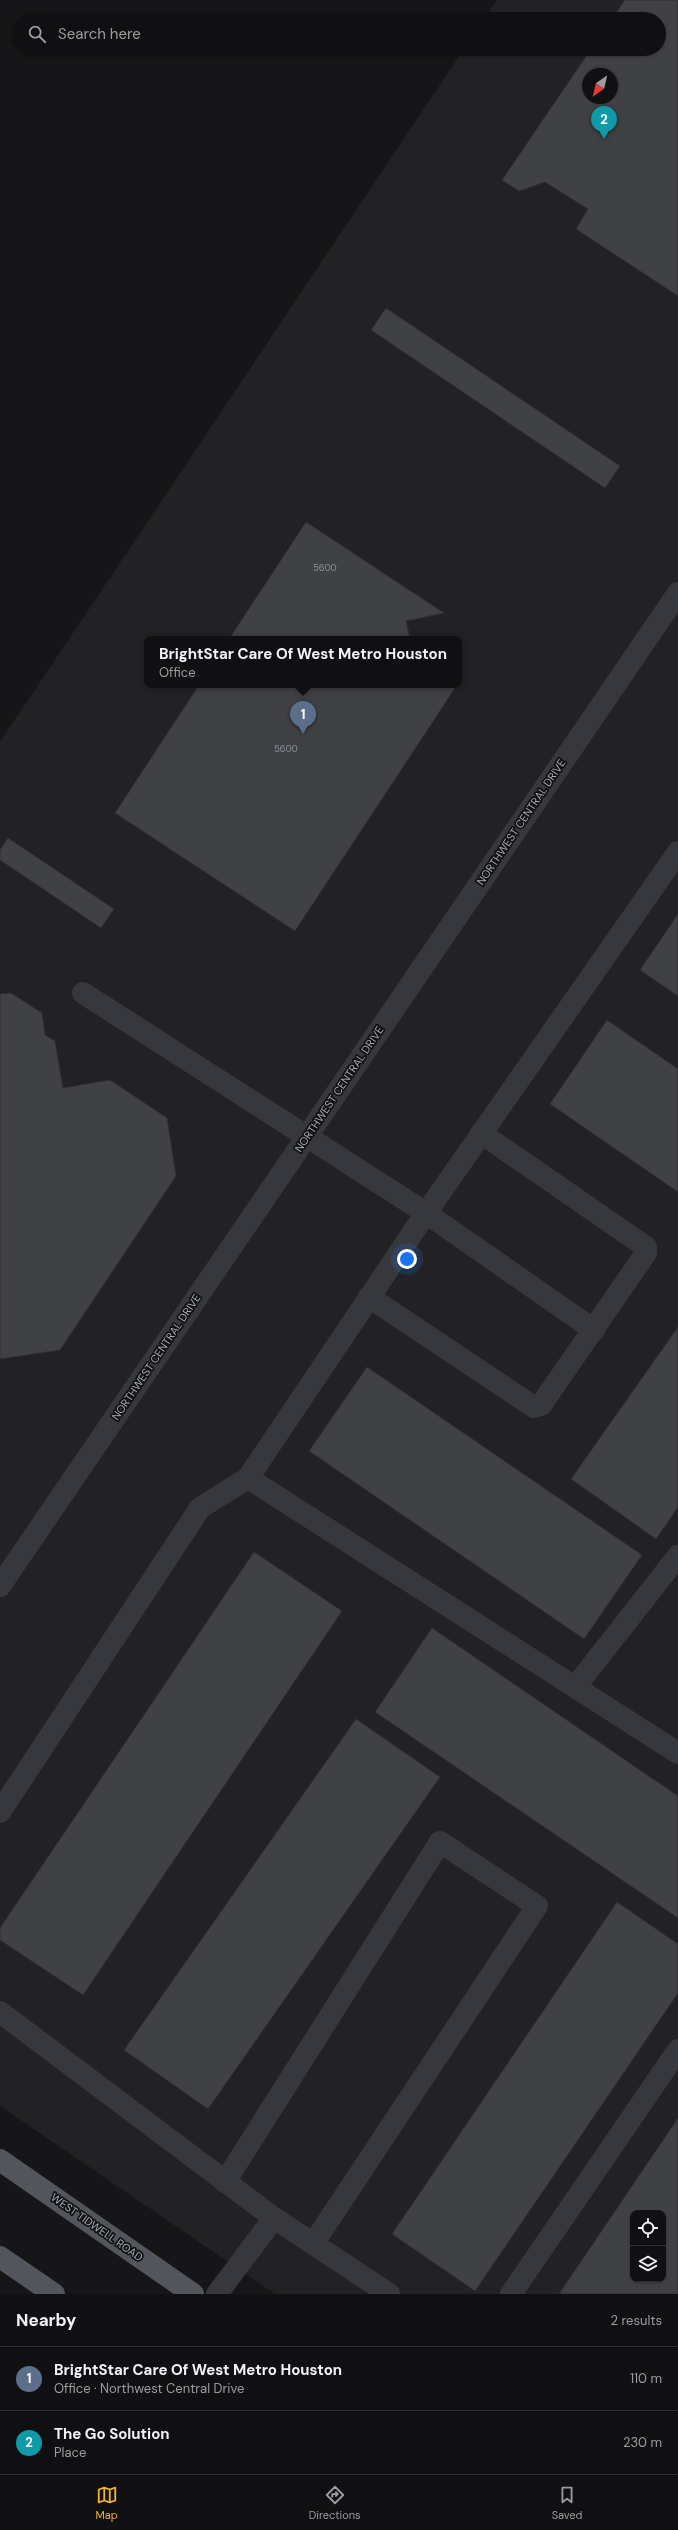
<!DOCTYPE html>
<meta charset="utf-8">
<style>
:root{--surface:#101012;--page:#1e1e20;--text:#f1f3f6;--muted:#9c9d9f;--line:#303032;--accent:#f2b134}
body{margin:0;font-family:"DM Sans",sans-serif;background:var(--page);color:var(--text)}
.controls{position:absolute;right:12px;bottom:12px;display:grid;overflow:hidden;border-radius:8px;box-shadow:0 1px 3px #0004}
.controls button{width:36px;height:36px;display:grid;place-items:center;padding:0;border:0;border-bottom:1px solid var(--line);background:var(--surface);color:var(--text);font:20px sans-serif}
.compass{position:absolute;left:582px;top:68px;width:36px;height:36px;border-radius:50%;background:var(--surface);box-shadow:0 1px 3px #0004;rotate:214deg}
.you{position:absolute;left:407px;top:1259px;width:14px;height:14px;margin:-10px;border:3px solid #fff;border-radius:50%;background:#1a73e8;box-shadow:0 0 0 6px #1a73e833}
.badge{display:grid;place-items:center;width:26px;height:26px;border-radius:50%;background:var(--accent);color:#fff;font-size:13px;font-weight:700}
.pin{position:absolute;translate:-50% -33px;filter:drop-shadow(0 1px 2px #0008)}
.pin::after{content:'';position:absolute;top:21px;width:14px;height:12px;background:inherit;clip-path:polygon(0 0,100% 0,50% 100%)}
.popup{position:absolute;left:144px;top:636px;width:318px;height:52px;box-sizing:border-box;display:grid;place-content:center;border-radius:8px;background:var(--surface);filter:drop-shadow(0 1px 3px #0005);font-size:13px;white-space:nowrap;color:var(--muted)}
.popup b{font-size:15px;color:var(--text)}
.popup::after{content:'';position:absolute;left:50%;top:100%;margin-left:-8px;border:8px solid transparent;border-top-color:var(--surface)}
.list{margin:0;padding:0;list-style:none}
h2{display:flex;justify-content:space-between;align-items:center;height:52px;margin:0;padding:0 16px;font-size:17px}
h2 small{font-size:13px;font-weight:400;color:var(--muted)}
.list li{display:grid;grid-template-columns:26px 1fr auto;gap:12px;align-items:center;box-sizing:border-box;height:64px;padding:0 16px;border-top:1px solid var(--line)}
.list b{display:block;font-size:15px;white-space:nowrap}
.list p{margin:0;font-size:13px;white-space:nowrap;color:var(--muted)}
.list em{font-size:13px;font-style:normal;color:var(--muted)}
.icon{flex:none;width:22px;height:22px;fill:none;stroke:currentColor;stroke-width:2;stroke-linecap:round;stroke-linejoin:round}
.map{position:relative;flex:none;width:678px;height:2294px;overflow:hidden}
.search{position:absolute;background:var(--surface);box-shadow:0 1px 3px #0004;left:12px;right:12px;top:12px;height:44px;display:flex;align-items:center;gap:10px;box-sizing:border-box;padding:0 14px;border-radius:22px;color:var(--muted);font-size:15px}
.sheet{height:180px;background:var(--surface)}
nav{display:flex;justify-content:space-around;align-items:center;box-sizing:border-box;height:56px;border-top:1px solid var(--line);background:var(--surface);font-size:11px;color:var(--muted)}
nav a{display:grid;justify-items:center;gap:2px}
nav .on{color:var(--accent)}
.map>svg:first-child{display:block}
.built{fill:#222225;fill-rule:evenodd}
.building{fill:#404145;stroke:#303034;fill-rule:evenodd}
.lines{fill:none;stroke-linecap:round;stroke-linejoin:round}
.minor{stroke:#37383d;stroke-width:22}
.major{stroke:#53555c;stroke-width:22}
.labels{text-anchor:middle;stroke-width:3.5;stroke-linejoin:round;paint-order:stroke}
.number-label{font-size:9px;fill:#8e929b}
.street-label{font-size:11px;fill:#a8adb8;stroke:#111113}
</style>
<div class="map">
<svg width="678" height="2294" viewBox="0 0 678 2294">
<rect width="100%" height="100%" fill="#161618"/>
<path class="built" d="M497,0H678V2294H275L0,2106V742L464,49H659V19H484ZM588,74H612V98H588ZM147,639H459V685H147ZM633,2213H663V2279H633Z"/>
<g class="building">
<path d="M625,0H678V296L576,229L588,209L545,182L519,191L502,180L591,49H659V19H612ZM588,74H612V98H588Z"/>
<path d="M386,308L620,466L605,488L371,330Z"/>
<path d="M306,522L444,613L406,621L410,639H229Z"/>
<path d="M199,685H457L295,931L115,813Z"/>
<path d="M8,838L114,909L101,928L0,860V850Z"/>
<path d="M678,914V996L640,970Z"/>
<path d="M11,993L42,1013L45,1035L55,1041L63,1088L110,1080L167,1118L176,1176L60,1350L0,1359V994Z"/>
<path d="M607,1020L678,1069V1192L550,1104Z"/>
<path d="M678,1327V1507L656,1539L571,1479Z"/>
<path d="M367,1367L642,1555L584,1639L309,1451Z"/>
<path d="M254,1552L342,1611L83,1995L0,1940V1928Z"/>
<path d="M432,1628L678,1796V1918L375,1712Z"/>
<path d="M356,1719L440,1777L208,2109L124,2050Z"/>
<path d="M617,1902L678,1944V1993L475,2291L392,2234Z"/>
<path d="M678,2118V2294H559ZM633,2213H663V2279H633Z"/>
</g>
<g class="lines">
<g class="minor">
<path d="M83,993L426,1213L248,1478L678,1753"/>
<path d="M369,1297L534,1407L541,1405L646,1253V1247L481,1133"/>
<path d="M594,1330L426,1213L678,852"/>
<path d="M0,1586L678,593"/>
<path d="M576,1686L678,1556"/>
<path d="M0,1812L200,1508L248,1478"/>
<path d="M0,2012L274,2218L389,2294"/>
<path d="M225,2182L440,1842L537,1906L313,2244"/>
<path d="M217,2294L274,2218"/>
<path d="M511,2294L678,2050"/>
</g>
<g class="major">
<path d="M0,2160L193,2294"/>
<path d="M0,2257L54,2294"/>
</g>
</g>
<g class="labels">
<g class="number-label">
<text x="325" y="571">5600</text>
<text x="286" y="752">5600</text>
</g>
<g class="street-label">
<text transform="translate(521 822) rotate(-56)" y="4">NORTHWEST CENTRAL DRIVE</text>
<text transform="translate(339 1089) rotate(-56)" y="4">NORTHWEST CENTRAL DRIVE</text>
<text transform="translate(156 1357) rotate(-56)" y="4">NORTHWEST CENTRAL DRIVE</text>
<text transform="translate(97 2227) rotate(35)" y="4">WEST TIDWELL ROAD</text>
</g>
</g>
</svg>
<div class="controls">
<button><svg class="icon" aria-label="locate" viewBox="0 0 24 24"><circle cx="12" cy="12" r="6"/><path d="M12 2v4M12 18v4M2 12h4M18 12h4"/></svg></button>
<button><svg class="icon" aria-label="layers" viewBox="0 0 24 24"><path d="M12 4l9 5-9 5-9-5zM3 14l9 5 9-5"/></svg></button>
</div>
<svg class="compass" viewBox="-18 -18 36 36"><path d="M0-13l5 13h-10z" fill="#e53935"/><path d="M0 13l5-13h-10z" fill="#9c9d9f"/></svg>
<div class="you"></div>
<div class="pin badge" style="left:303px;top:734px;background:#5c6f8a">1</div>
<div class="popup"><b>BrightStar Care Of West Metro Houston</b>Office</div>
<div class="pin badge" style="left:604px;top:139px;background:#0f9aa8">2</div>
<div class="search"><svg class="icon" aria-label="search" viewBox="0 0 24 24"><circle cx="10" cy="10" r="6"/><path d="M15 15l6 6"/></svg>Search here</div>
</div>
<section class="sheet">
<h2>Nearby<small>2 results</small></h2>
<ul class="list">
<li><span class="badge" style="background:#5c6f8a">1</span><div><b>BrightStar Care Of West Metro Houston</b><p>Office · Northwest Central Drive</p></div><em>110 m</em></li>
<li><span class="badge" style="background:#0f9aa8">2</span><div><b>The Go Solution</b><p>Place</p></div><em>230 m</em></li>
</ul>
</section>
<nav>
<a class="on"><svg class="icon" aria-label="map" viewBox="0 0 24 24"><path d="M3 6l6-2 6 2 6-2v14l-6 2-6-2-6 2zM9 4v14M15 6v14"/></svg>Map</a>
<a><svg class="icon" aria-label="directions" viewBox="0 0 24 24"><path d="M12 3l9 9-9 9-9-9zM9 14v-3h6M13 9l2 2-2 2"/></svg>Directions</a>
<a><svg class="icon" aria-label="saved" viewBox="0 0 24 24"><path d="M7 4h10v16l-5-4-5 4z"/></svg>Saved</a>
</nav>
